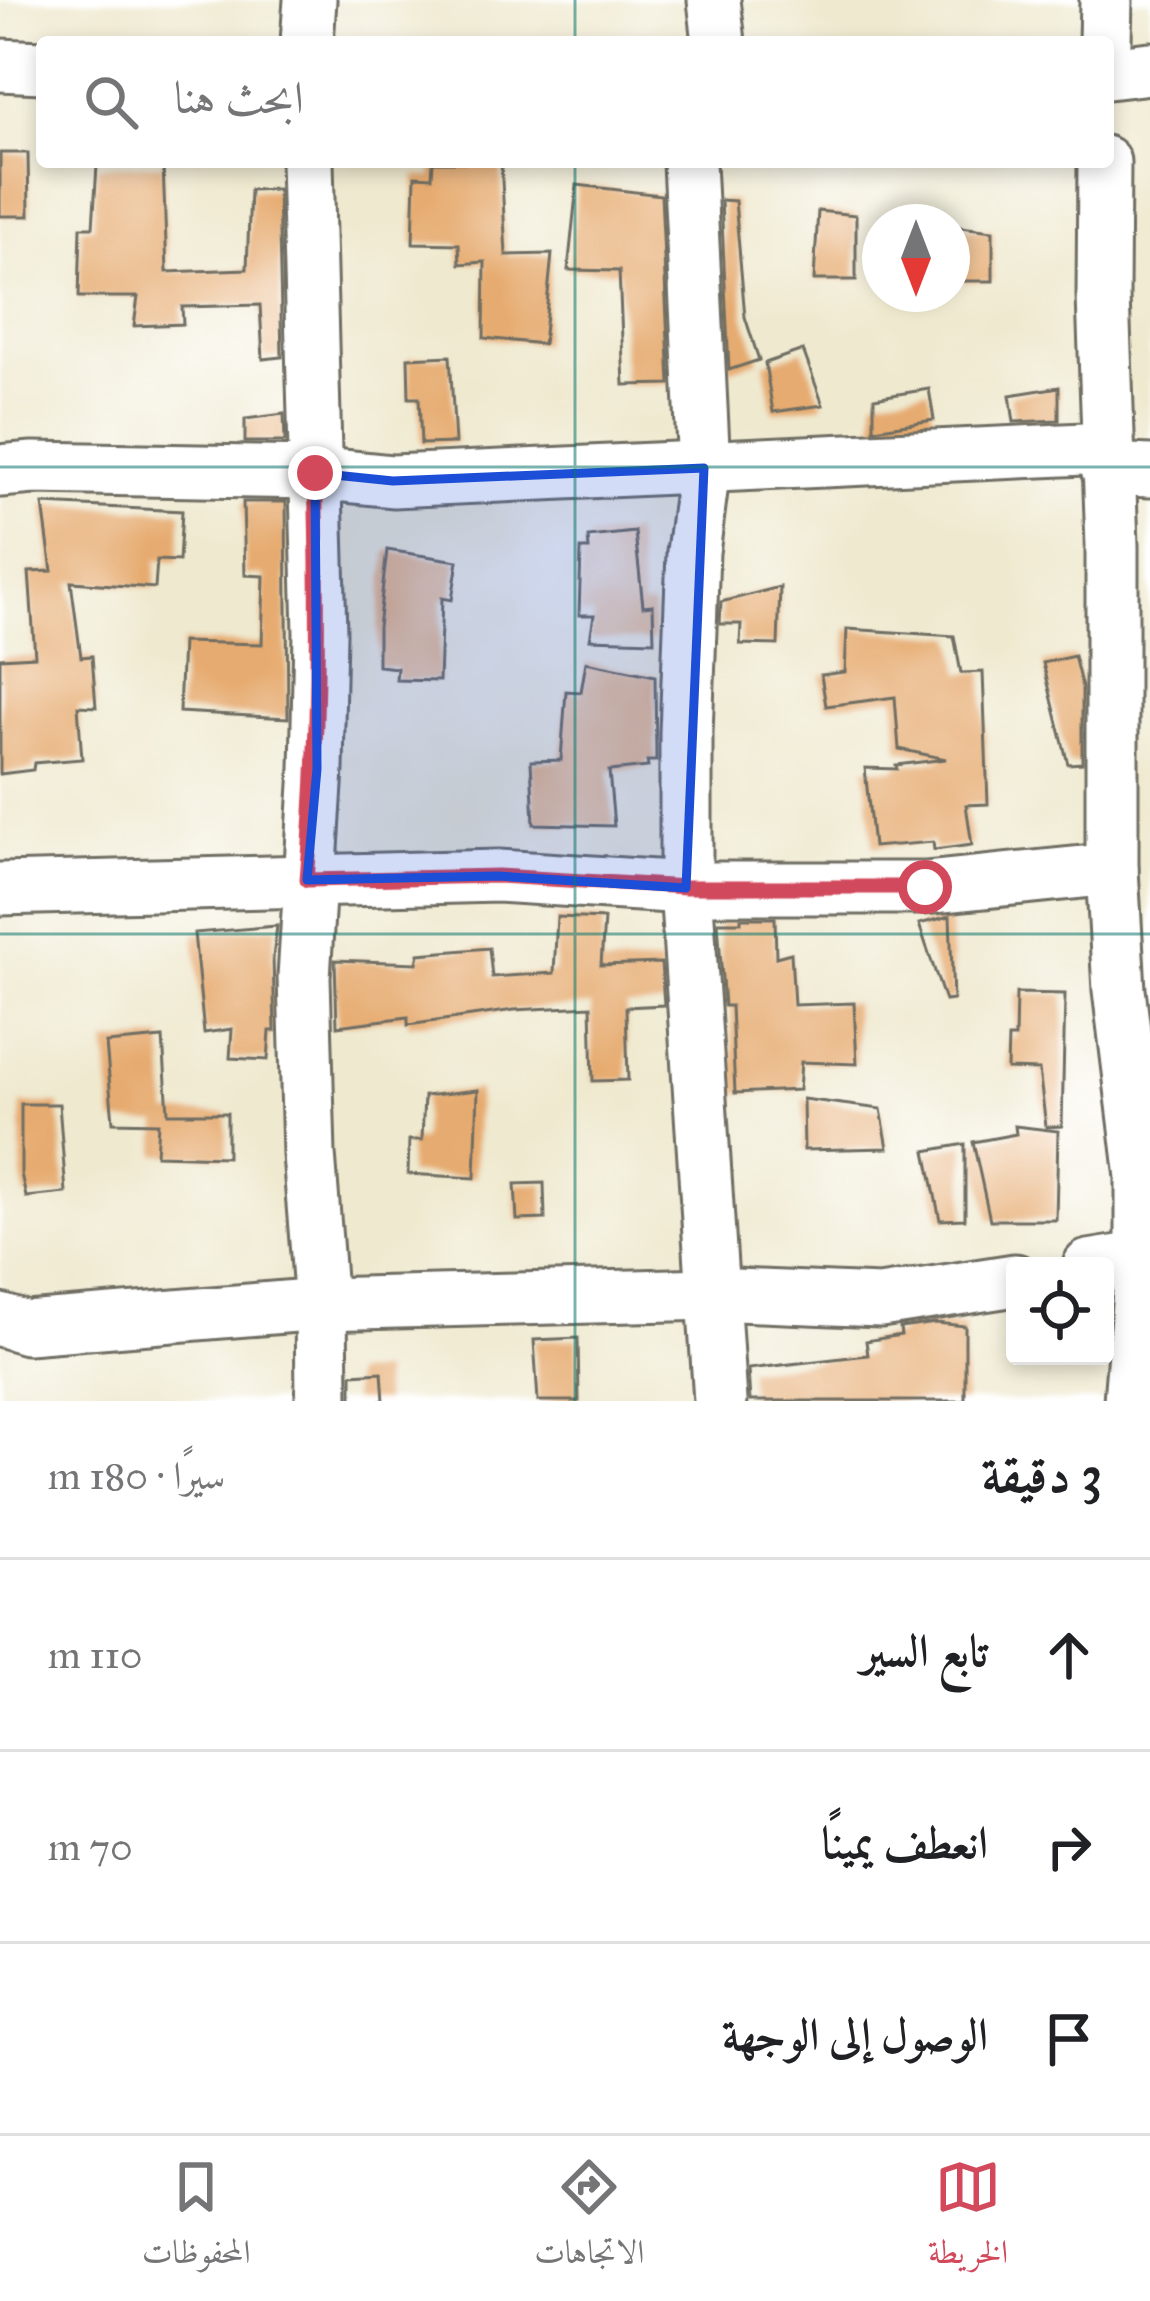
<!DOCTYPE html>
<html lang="ar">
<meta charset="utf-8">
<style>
:root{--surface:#fff;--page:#f2f2f2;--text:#202124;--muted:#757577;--line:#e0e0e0;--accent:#d1495b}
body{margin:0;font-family:"IM FELL Great Primer",Amiri,serif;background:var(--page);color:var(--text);direction:rtl}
.controls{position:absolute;right:36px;bottom:36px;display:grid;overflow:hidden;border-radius:12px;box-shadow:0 6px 18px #0003}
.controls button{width:108px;height:108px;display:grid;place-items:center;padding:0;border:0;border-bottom:3px solid var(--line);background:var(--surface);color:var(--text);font:60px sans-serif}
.compass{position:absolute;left:862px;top:204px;width:108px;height:108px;border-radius:50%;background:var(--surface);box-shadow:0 6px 18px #0003;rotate:180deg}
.stop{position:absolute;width:36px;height:36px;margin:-27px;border:9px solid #d1495b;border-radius:50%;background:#fff}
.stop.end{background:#d1495b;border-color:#fff;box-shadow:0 3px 12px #0008}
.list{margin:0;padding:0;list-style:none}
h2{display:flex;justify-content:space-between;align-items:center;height:156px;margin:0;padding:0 48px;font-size:51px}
h2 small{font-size:39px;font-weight:400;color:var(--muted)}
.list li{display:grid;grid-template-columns:78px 1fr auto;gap:36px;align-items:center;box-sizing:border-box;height:192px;padding:0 48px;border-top:3px solid var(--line)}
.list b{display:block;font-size:45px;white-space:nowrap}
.list em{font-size:39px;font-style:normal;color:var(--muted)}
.icon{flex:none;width:66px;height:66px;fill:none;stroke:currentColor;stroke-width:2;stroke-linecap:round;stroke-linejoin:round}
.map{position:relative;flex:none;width:1150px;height:1401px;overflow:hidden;direction:ltr}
.search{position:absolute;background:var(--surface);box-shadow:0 6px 18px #0003;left:36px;right:36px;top:36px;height:132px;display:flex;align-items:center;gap:30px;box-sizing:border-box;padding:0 42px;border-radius:12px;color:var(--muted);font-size:45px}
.sheet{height:732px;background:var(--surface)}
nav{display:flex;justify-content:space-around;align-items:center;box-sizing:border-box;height:168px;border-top:3px solid var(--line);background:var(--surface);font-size:33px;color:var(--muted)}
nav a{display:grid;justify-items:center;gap:6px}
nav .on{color:var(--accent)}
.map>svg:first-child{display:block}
.building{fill:#e6ab6f}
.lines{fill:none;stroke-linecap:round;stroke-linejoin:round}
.minor-casing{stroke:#706e64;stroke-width:57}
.minor{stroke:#fff;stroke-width:51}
.route{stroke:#d1495b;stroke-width:15}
.marked{fill:#1d4ed8;fill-opacity:0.2;stroke:#1d4ed8;stroke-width:9;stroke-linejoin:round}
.grid{fill:none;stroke:#0f766e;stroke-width:3;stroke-opacity:0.55}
</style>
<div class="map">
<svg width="1150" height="1401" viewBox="0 0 1150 1401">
<rect width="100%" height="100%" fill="#fff"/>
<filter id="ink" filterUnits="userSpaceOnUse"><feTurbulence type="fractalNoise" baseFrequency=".00833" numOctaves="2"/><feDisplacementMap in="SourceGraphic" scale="24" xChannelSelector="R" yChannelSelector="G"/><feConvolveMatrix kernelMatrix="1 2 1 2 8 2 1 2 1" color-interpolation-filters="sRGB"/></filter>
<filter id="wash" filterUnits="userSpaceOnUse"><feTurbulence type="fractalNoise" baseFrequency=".004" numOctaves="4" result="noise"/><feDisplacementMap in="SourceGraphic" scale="48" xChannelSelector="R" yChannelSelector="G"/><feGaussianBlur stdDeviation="2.7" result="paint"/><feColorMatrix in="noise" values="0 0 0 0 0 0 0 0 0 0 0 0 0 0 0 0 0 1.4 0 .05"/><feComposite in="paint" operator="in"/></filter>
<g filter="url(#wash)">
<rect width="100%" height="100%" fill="#efe9cf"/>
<g id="blocks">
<g class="building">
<path d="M0,153H28L29,216H0Z"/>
<path d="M433,162H501L506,255L552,254L543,344L484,338L485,262L460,264L459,244L413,243L415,176L432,177Z"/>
<path d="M163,164L167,272L247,269L250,190L278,189L282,357L263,359L260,305L182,307L183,324L134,326L138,297H79L81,227H93L97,166Z"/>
<path d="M577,185L661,195L670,384L624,385L619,271L568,270Z"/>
<path d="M721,200L735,201L745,317L759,360L729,370Z"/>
<path d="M818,211L856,215V280H814Z"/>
<path d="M952,226L993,231V281H952Z"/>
<path d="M803,350L823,405L773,412L765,363Z"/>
<path d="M450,356L455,443L421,444L419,398H409L408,358Z"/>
<path d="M1059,387V420L1014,422L1010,395Z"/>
<path d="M929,389L934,420L874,429V398Z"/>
<path d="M284,414L285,442H245V419Z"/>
<path d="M243,502H286L288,718L179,712L182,642L262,644L264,576L245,575Z"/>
<path d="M43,504L182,511L179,561L157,560L155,588L71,582L81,657L92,656L96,707L78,706L82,759L34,763L33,770L0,774V658L35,656L29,572L52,571Z"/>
<path d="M635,532L643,606L653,605L654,641L590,639L594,615H579L581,549H589L588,537Z"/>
<path d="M387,550L458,561L452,600L442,598L439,681L396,680L397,668L378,666V627Z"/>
<path d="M780,587L778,645L740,644L741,624H720L721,602Z"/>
<path d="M847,629L954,636L961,673L983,672L988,804L966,805L972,845L934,850L933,842L873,847L865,768L897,769L896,765L946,759L899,749L895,697L826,706L821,675L845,672Z"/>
<path d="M1074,656L1082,688V763L1068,764L1043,663Z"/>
<path d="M586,662L655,676L656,761H647L648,767L609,771L614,826L534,824L531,761L561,760L566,691L581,692Z"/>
<path d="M950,916L953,1000L945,1001L919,924Z"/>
<path d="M557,917L604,919L601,965L661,963L664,1005L626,1007L628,1080L593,1081L591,1006L514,1010L408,1025V1017L337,1026L335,960L417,963L419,954L489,948L492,977L554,973Z"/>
<path d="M741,918H775L776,957L791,953L794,1005L854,1003L857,1064L801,1062L799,1090L735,1093L731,1006H724L718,922H741Z"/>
<path d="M277,926L273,957L275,1031H270L268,1060L230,1058L232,1029L204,1033L194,933Z"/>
<path d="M1016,993L1065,994L1062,1126L1046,1127L1039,1070L1007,1069L1008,1038H1015Z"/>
<path d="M163,1038L168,1113H227V1157L156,1155L158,1123L113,1122L106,1043Z"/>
<path d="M478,1090L475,1178L408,1174L409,1140H422L424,1096Z"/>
<path d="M803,1099L881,1109L888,1148L804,1150Z"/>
<path d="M21,1104H59L66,1193L26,1197L21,1173Z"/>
<path d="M1015,1126L1058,1131L1056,1220H990L973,1142L1016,1134Z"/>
<path d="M965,1144V1219L940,1220L926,1151Z"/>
<path d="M544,1183L545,1219L517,1220L515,1184Z"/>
<path d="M936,1323L965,1326V1401H750L748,1369L868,1355L866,1341L901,1335L900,1328Z"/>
<path d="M578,1338L579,1401H538L534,1340Z"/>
<path d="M382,1372L384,1401H352V1374Z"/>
</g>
</g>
</g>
<g filter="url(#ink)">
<use href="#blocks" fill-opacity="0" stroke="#706e64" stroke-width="3"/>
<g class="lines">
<defs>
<g id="minor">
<path d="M714,0L719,42"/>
<path d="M307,42L310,0"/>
<path d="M1105,42L1106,0"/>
<path d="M0,65L42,67"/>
<path d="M1108,73L1150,68"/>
<path d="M307,162L320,633L317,769L304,977L309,1154L321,1304L322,1401"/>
<path d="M689,162L704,468L693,552L686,733V888L720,1401"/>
<path d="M1104,162L1103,296L1112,546V869L1119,990L1142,1177V1256L1130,1401"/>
<path d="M1107,469L1150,471"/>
<path d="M0,471L33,468L315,473L393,481L1106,448"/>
<path d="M0,889L498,876L686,888H925L1112,869"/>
<path d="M1089,1266L1150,1256"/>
<path d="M0,1320L27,1328L321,1304L712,1294L880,1301L1015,1280"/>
</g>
</defs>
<use href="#minor" class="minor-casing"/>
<use href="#minor" class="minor"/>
</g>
</g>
<g class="lines" filter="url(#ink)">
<path class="route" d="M315,473C319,610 319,744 307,880L498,876L686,887H925"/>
</g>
<path class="marked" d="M704,468L686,888L498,876L307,880L317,769L315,473L393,481Z"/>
<path class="grid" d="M575,0V42M575,162V1401M0,467H1150M0,934H1150"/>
</svg>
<div class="controls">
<button><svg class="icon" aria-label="locate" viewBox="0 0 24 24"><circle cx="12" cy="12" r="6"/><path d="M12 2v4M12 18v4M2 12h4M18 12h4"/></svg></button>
</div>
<svg class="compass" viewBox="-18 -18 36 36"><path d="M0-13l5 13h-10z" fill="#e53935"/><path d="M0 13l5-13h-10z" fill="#757577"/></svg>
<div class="stop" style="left:925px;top:887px"></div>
<div class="stop end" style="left:315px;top:473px"></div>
<div class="search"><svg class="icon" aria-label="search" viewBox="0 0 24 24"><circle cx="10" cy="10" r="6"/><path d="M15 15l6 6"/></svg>ابحث هنا</div>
</div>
<section class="sheet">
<h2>3 دقيقة<small>سيرًا · 180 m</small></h2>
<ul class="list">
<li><svg class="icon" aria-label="ahead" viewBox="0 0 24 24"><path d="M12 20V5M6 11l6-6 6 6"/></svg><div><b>تابع السير</b></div><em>110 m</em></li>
<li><svg class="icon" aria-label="right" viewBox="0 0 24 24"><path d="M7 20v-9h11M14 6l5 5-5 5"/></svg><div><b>انعطف يمينًا</b></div><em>70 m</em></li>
<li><svg class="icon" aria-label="arrive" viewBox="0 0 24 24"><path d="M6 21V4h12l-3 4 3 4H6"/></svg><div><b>الوصول إلى الوجهة</b></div></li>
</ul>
</section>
<nav>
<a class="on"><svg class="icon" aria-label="map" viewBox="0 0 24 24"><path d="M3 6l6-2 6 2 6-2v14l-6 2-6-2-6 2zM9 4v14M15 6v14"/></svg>الخريطة</a>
<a><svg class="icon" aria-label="directions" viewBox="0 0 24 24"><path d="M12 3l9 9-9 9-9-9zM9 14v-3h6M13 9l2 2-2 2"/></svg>الاتجاهات</a>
<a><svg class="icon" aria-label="saved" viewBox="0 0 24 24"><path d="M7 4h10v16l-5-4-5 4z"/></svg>المحفوظات</a>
</nav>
